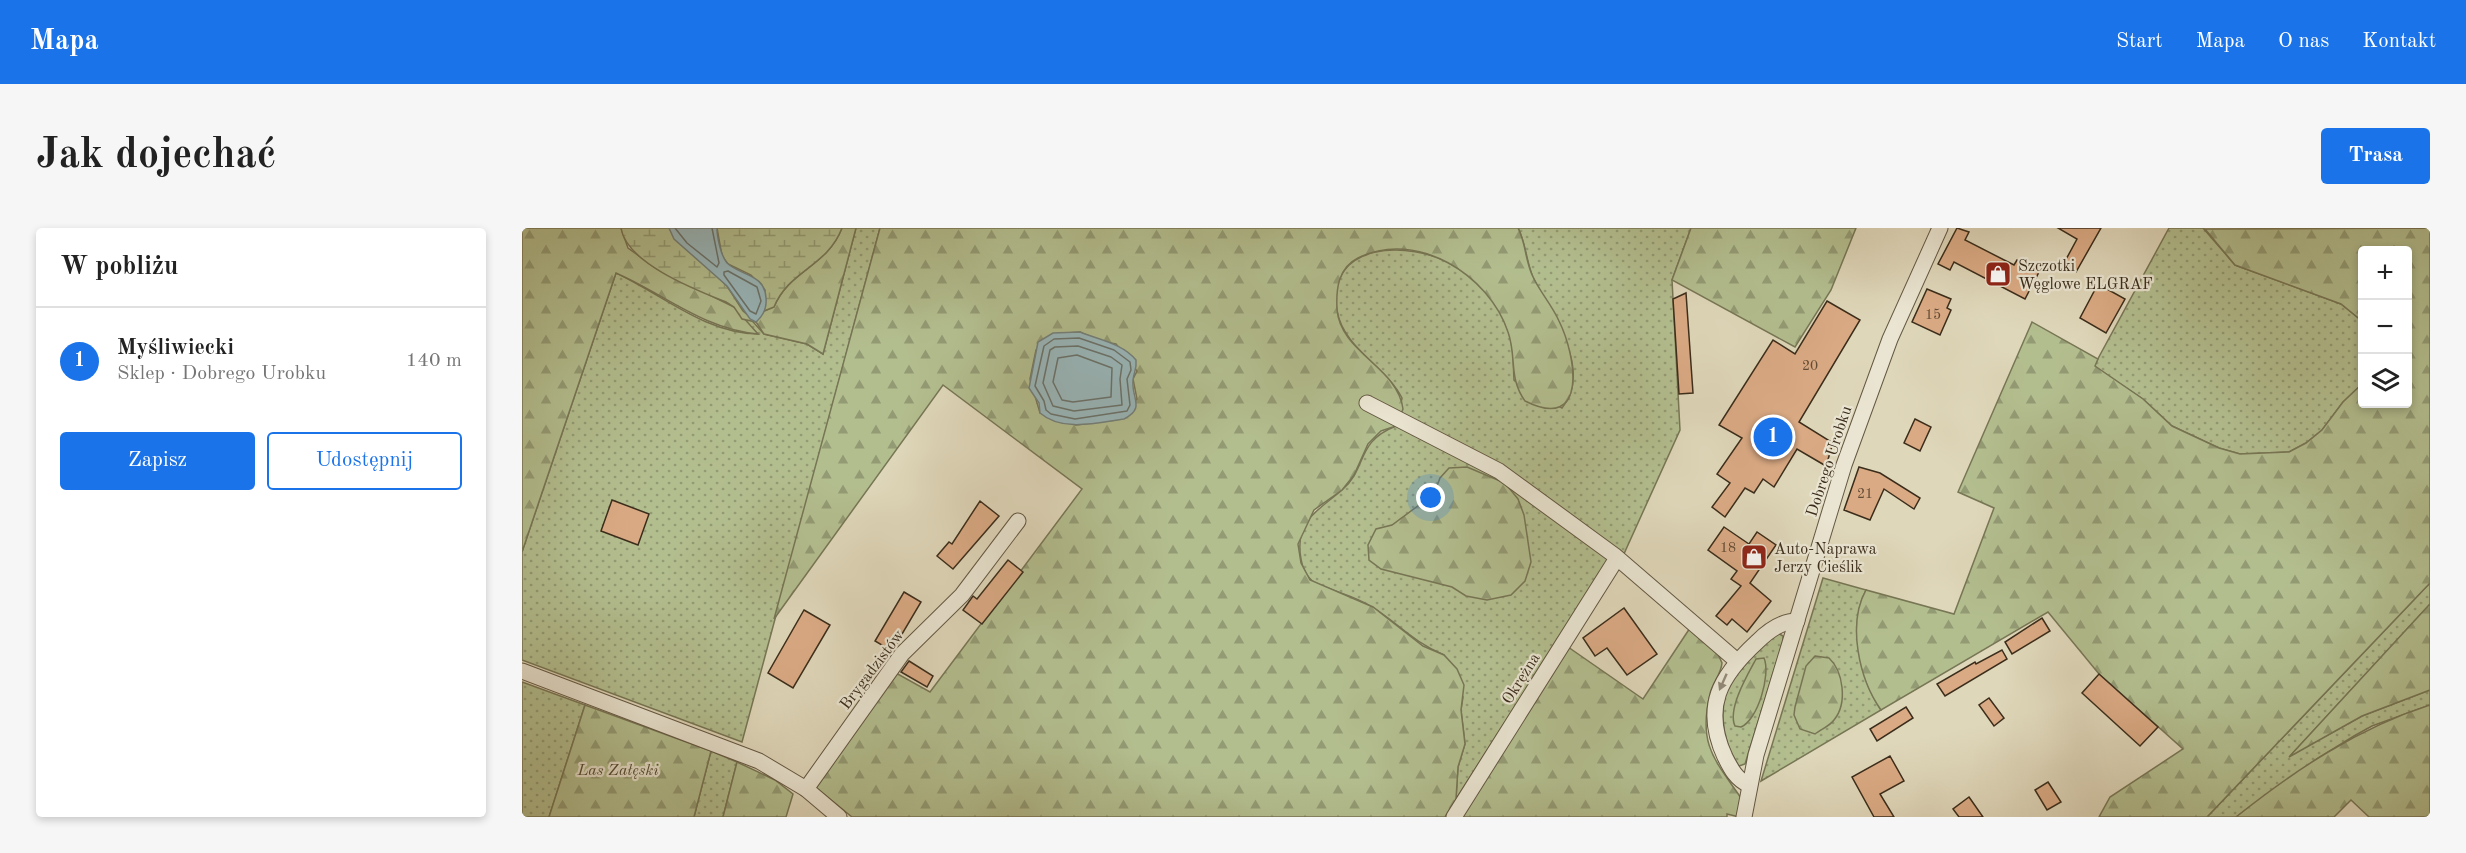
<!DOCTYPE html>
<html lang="pl">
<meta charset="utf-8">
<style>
:root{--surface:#fff;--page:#f6f6f6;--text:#222;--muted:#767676;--line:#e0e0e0;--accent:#1a73e8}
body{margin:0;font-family:"Old Standard TT",serif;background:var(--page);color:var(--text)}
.controls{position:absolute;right:18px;top:18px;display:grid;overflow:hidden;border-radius:6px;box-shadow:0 3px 9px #0003}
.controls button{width:54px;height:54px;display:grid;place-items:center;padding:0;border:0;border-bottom:2px solid var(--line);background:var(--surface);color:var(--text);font:30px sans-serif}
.you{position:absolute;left:909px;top:270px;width:21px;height:21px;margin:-15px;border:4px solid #fff;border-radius:50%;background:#1a73e8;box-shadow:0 0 0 9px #1a73e833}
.badge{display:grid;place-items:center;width:39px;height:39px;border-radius:50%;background:var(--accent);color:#fff;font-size:20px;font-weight:700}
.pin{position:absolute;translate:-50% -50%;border:3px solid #fff;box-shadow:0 2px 6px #0006}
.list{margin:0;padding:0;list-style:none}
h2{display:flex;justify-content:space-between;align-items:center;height:78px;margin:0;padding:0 24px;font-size:26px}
h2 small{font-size:20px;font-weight:400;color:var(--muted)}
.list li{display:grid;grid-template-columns:39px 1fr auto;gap:18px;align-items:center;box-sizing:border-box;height:108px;padding:0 24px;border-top:2px solid var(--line)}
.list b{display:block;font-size:22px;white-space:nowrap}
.list p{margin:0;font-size:20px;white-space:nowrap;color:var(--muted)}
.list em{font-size:20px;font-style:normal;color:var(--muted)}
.actions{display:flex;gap:12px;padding:18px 24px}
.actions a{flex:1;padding:14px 0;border:2px solid var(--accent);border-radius:6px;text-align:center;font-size:21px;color:var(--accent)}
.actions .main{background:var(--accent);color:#fff}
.icon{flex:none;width:33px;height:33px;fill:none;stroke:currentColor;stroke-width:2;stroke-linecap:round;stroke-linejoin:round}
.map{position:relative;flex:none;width:1908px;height:589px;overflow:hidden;border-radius:6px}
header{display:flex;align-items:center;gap:36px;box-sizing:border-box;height:84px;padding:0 30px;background:var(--accent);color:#fff}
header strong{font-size:28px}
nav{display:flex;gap:33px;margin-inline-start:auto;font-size:21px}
.intro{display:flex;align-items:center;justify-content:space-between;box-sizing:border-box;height:144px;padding:0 36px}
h1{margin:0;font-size:42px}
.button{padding:15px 27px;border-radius:6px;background:var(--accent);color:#fff;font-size:21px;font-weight:700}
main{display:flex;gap:36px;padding:0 36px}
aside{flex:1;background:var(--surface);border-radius:6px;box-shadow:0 3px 9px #0003}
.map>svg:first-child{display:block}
.green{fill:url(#green-dots);stroke:#777655;stroke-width:1.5}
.forest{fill:url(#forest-firs);stroke:#777655;stroke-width:1.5;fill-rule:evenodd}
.wetland{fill:url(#wetland-marsh);stroke:#777655;stroke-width:1.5}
.water{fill:#99b7bb;stroke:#73807b;stroke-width:1.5}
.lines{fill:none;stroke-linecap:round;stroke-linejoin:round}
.shore{stroke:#6a726b;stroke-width:1.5}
.building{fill:#daaa84;stroke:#3b2d1b;stroke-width:1.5}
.street-casing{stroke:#645843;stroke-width:17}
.street{stroke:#eae5d2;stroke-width:15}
.oneway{fill:#928976}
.labels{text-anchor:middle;stroke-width:4.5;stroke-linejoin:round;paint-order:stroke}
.number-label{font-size:14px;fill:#634c35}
.poi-label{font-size:16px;fill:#3b2d1b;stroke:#eae5d2;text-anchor:start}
.street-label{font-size:16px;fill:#3b2d1b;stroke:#eae5d2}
.park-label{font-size:16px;font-style:italic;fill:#534a32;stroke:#eae5d2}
</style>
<header>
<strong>Mapa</strong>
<nav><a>Start</a><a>Mapa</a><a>O nas</a><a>Kontakt</a></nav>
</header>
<div class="intro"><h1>Jak dojechać</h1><a class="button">Trasa</a></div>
<main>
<aside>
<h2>W pobliżu<small></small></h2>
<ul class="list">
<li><span class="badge">1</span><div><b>Myśliwiecki</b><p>Sklep · Dobrego Urobku</p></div><em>140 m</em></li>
</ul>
<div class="actions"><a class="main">Zapisz</a><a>Udostępnij</a></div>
</aside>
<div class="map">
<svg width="1908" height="589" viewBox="0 0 1908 589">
<defs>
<pattern id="green-dots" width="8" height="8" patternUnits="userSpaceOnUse" patternTransform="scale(1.5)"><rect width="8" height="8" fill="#b3be8f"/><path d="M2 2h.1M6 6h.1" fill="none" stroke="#939b74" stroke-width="1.8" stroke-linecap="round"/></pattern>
<pattern id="forest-firs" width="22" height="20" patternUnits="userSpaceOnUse" patternTransform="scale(1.5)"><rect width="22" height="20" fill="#b3be8f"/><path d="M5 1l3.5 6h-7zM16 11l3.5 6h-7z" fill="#939b74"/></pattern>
<pattern id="wetland-marsh" width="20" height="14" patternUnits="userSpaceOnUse" patternTransform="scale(1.5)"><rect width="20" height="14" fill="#b3be8f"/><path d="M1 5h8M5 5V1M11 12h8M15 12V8" fill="none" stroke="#939b74"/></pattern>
</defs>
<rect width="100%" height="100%" fill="#dfd7ba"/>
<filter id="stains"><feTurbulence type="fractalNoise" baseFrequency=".00333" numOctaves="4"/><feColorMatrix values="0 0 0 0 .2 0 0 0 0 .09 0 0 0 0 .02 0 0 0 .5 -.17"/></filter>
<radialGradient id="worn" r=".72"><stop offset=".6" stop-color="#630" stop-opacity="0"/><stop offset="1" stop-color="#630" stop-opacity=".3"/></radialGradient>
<g class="green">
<path d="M99,0H147L242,106L285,116L301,126L334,0H358L220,514L0,432V324L94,45C140,66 182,105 236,106L220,91Z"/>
<path d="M996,0H1169L1150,52L1158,202L1101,328L1093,321L934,571L936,539L943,516L939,482L941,469L922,427C891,414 877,396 850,379C832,367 811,364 792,354C785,350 780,338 779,331C772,292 796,283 820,262C846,240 833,214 874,198L880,170C864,138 822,121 815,83C803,13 888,12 931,37C957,51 976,75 986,102C992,118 991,135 992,152L1040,180C1072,142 1028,84 1011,49C1004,33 1004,15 996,0Z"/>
<path d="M1647,0H1681L1713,37L1819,76L1840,93V156L1821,174L1800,202L1784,215L1767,224L1718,226L1697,220L1650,198L1621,171L1572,138Z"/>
<path d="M1301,350L1344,362C1326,395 1338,451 1359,482L1239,553Z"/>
<path d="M1908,355V376L1769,527L1840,488L1908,462V477L1850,498L1832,508L1793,532L1714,589H1685Z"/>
<path d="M1254,404L1261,408V413L1223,536L1217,538C1198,511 1195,473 1213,444C1221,429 1241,416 1254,404Z"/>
<path d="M0,454L63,477L27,589H0Z"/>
<path d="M189,523L215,534L201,589H172Z"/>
</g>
<g class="forest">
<path d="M0,0H99L106,20L135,41L212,79L236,106C181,101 142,66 94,45L0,324Z"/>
<path d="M320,0H334L301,126L285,116L242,106L234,94L242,83L252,79C267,42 305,39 320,0Z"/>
<path d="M358,0H996C1004,15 1003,33 1011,49C1018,64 1030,77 1037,93C1054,127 1067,205 1003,173C986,149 995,129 986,104C967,47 895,1 836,30C816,40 814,61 815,81C818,125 876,139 881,181L874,198L859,203L846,216L832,247L820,262L792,282L776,316L779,335L788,352L851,379L901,418L922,427L935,441L942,457L939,482L943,516L936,539L934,571L923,589H330L292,558L374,445L408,464L560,261L421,157L252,391ZM558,104L577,113L594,116L615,143L611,151L615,171L594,192L554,197L518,185L508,151L514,122L545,105Z"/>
<path d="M1169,0H1334L1309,62L1273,119L1150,52Z"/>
<path d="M1908,0V355L1685,589H1577L1588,569L1661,521L1577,446L1526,384L1359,482C1337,451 1325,396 1344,362L1432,386L1472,280L1436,264L1510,94L1576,131L1573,138L1621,171L1650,198L1697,220L1718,226L1767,224L1784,215L1800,202L1821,174L1840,156V176H1886V22H1840V93L1819,76L1713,37L1683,1Z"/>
<path d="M945,239L983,255L996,271L1002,287L1009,334L1003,353L989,367L965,372L944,368L930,359L859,341L847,332L846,317L854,301L870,297L912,266L918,250L927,240Z"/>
<path d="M1908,376V462L1840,488L1767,529Z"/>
<path d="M1168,400L1195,424L1200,435C1199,447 1190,455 1188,466C1176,516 1192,531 1219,570L1217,589L1205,586V589H938L1046,419L1121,471Z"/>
<path d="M1293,428L1307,430C1321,443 1326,475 1312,492C1308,498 1299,501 1293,506L1278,501L1272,487L1273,479L1284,438Z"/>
<path d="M1242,430C1249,446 1236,492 1219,499L1213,498C1205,481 1226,446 1234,431Z"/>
<path d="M63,477L189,523L172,589H27Z"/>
<path d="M1908,477V589H1847L1829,572L1812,589H1714C1773,542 1836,500 1908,477Z"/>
<path d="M215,534L253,552L271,566L264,589H201Z"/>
</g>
<g class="wetland">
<path d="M99,0H147L205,58L221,83L234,94L220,91L212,79L204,74C174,62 104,35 99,0Z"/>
<path d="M195,0H320C305,39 267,42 252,79L242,83L243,62L229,47L206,36L200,28Z"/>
</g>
<g class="water">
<path d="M147,0H195C195,9 199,28 205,35C219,48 243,46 244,70C245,80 241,88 234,94L228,91L205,58L152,11Z"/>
<path d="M558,104C577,112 600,115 614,132C615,141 612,144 611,152C609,170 624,180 602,191C574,195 540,204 518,185L517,175L507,160L516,114L531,105Z"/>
</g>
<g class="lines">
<g class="shore">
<path d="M153,0L165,15L195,39L197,35L190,0"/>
<path d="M206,43L235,59L239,73L234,86L228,83L202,47V44Z"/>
<path d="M557,110L592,122L608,134L609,142L605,151L608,177L605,183L553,191L529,186L524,182L522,173L513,158L522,118L532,111Z"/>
<path d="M556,118L589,129L600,137L598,151L600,177L552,183L531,178L521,155L528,122L533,119Z"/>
<path d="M555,127L590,140L589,169L551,174L540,172L531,154L536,130Z"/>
</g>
</g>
<g class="building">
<path d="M1435,0L1447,4L1443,12L1492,37L1495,32L1517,44L1503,71L1432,34L1428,42L1416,36Z"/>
<path d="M1536,0H1579L1554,44L1541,37L1555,11Z"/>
<path d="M1576,56L1603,71L1584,105L1558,90Z"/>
<path d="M1405,61L1429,71L1425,80L1429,82L1418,107L1390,94Z"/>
<path d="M1164,65L1171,165L1157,166L1151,71Z"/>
<path d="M1305,73L1338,92L1277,194L1311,215L1304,238L1275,221L1252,259L1241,251L1232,265L1223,260L1203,289L1190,279L1208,255L1195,246L1220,210L1197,197L1251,112L1273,126Z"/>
<path d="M1393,191L1409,199L1398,223L1382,215Z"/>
<path d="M1337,239L1358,245L1398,270L1392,281L1362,261L1348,292L1322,282Z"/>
<path d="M90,272L127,286L116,317L79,303Z"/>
<path d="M458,273L477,288L431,341L415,328L427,314L430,316Z"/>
<path d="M1202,299L1227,316L1235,304L1254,317L1228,355L1249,373L1225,404L1210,391L1205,397L1194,388L1219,358L1209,351L1215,343L1186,322Z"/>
<path d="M486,332L501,344L460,396L441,382L451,368L455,371Z"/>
<path d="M382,364L399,374L370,423L353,413Z"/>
<path d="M1102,380L1135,426L1105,447L1085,420L1073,428L1061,410Z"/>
<path d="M282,382L308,397L271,460L246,445Z"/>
<path d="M1520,390L1528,403L1490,426L1483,414Z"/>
<path d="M1480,422L1485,431L1423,468L1415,456L1453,434L1454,436Z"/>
<path d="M387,433L411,448L405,459L379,444Z"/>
<path d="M1577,446L1636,499L1618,518L1560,465Z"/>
<path d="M1467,470L1482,490L1472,498L1457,477Z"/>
<path d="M1384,479L1391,490L1355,513L1348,501Z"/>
<path d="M1368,528L1382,553L1358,566L1372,589H1352L1330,549Z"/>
<path d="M1526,554L1539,574L1525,582L1513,562Z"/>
<path d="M1447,569L1461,589H1437L1431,581Z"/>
</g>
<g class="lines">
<defs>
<g id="street">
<path d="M845,175L977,243L1092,327L1215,433"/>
<path d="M0,443L237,533L284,561L317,589"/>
<path d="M1227,557C1214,551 1209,541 1203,529C1180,479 1198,448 1235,414C1246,403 1259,393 1275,393"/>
<path d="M284,561L380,426L440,367L496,293"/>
<path d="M932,589L1095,330"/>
<path d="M1222,589L1234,527L1322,237L1368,111L1418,0"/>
</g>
</defs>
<use href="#street" class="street-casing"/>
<use href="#street" class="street"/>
</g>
<defs><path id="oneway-solid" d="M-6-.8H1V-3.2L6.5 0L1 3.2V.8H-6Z" transform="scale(1.5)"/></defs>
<use class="oneway" href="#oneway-solid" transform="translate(1201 454) rotate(114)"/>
<defs>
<symbol id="shop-square" viewBox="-11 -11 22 22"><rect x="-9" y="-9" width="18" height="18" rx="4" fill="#8f2418" stroke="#eae5d2"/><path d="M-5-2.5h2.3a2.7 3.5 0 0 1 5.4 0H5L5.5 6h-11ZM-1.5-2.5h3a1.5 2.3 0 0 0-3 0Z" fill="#fff"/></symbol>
</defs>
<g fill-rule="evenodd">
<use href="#shop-square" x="1461" y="31" width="30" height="30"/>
<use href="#shop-square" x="1217" y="314" width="30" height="30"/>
</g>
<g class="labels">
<g class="number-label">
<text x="1411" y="91">15</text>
<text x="1288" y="142">20</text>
<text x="1343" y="270">21</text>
<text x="1206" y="324">18</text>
</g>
<g class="poi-label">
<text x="1496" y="43">Szczotki<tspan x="1496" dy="18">Węglowe ELGRAF</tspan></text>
<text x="1252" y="326">Auto-Naprawa<tspan x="1252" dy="18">Jerzy Cieślik</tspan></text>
</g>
<g class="street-label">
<text transform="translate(1306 233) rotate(-72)" y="6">Dobrego Urobku</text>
<text transform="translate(349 441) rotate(-53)" y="6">Brygadzistów</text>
<text transform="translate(998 450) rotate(-58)" y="6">Okrężna</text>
</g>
<g class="park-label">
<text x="96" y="547">Las Załęski</text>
</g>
</g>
<rect width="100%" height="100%" filter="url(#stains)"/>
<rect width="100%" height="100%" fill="url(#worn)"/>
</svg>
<div class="controls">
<button>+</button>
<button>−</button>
<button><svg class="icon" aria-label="layers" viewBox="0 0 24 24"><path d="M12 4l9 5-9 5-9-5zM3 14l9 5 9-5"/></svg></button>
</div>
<div class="you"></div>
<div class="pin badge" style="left:1251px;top:209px">1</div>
</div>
</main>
